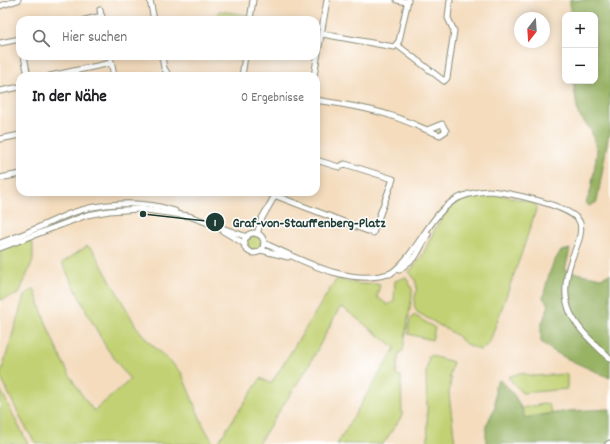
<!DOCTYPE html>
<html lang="de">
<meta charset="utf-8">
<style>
:root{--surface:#fff;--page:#f2f2f2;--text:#202124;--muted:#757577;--line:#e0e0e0}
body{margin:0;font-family:Dekko,sans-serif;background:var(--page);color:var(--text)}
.controls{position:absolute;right:12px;top:12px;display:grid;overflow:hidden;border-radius:8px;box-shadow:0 2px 10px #0003}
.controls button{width:36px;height:36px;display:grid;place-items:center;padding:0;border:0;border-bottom:1px solid var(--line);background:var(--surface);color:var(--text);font:20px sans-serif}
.compass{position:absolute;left:514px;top:12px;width:36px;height:36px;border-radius:50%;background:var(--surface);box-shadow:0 2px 10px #0003;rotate:197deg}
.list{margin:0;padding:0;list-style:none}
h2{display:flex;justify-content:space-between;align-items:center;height:52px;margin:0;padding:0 16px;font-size:17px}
h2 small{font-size:13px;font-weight:400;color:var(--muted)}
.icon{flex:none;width:22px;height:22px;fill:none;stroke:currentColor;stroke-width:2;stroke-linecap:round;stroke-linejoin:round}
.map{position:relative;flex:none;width:610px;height:444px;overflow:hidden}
.search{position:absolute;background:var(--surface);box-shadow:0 2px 10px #0003;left:16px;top:16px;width:304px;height:44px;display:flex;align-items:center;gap:10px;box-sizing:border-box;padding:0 14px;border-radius:12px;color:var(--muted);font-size:15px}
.panel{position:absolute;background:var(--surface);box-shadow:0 2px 10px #0003;left:16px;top:72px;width:304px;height:124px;border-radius:12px}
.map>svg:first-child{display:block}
.green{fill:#c2d173;stroke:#708754}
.forest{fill:#99b365;stroke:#5c784c}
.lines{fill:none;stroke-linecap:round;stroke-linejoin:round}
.minor-casing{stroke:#8a8c78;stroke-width:7}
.minor{stroke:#fff;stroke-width:5}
.leader{fill:none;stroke:#1f3d34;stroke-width:1.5}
.callout-dot{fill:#1f3d34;stroke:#fff;stroke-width:1.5}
.mark-label{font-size:12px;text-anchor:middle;font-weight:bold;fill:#fff}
.callout-label{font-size:14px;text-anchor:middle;font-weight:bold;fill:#1f3d34;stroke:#fff;stroke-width:3;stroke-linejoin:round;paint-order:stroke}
</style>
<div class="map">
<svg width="610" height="444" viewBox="0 0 610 444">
<rect width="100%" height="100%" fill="#fff"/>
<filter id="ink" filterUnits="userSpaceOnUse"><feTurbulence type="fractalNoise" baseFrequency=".025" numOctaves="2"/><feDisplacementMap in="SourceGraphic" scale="8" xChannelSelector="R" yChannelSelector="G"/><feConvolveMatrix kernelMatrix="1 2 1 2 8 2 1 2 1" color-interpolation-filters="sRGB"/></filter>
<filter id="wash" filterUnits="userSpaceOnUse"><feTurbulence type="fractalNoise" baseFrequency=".012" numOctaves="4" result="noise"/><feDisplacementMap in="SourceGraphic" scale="16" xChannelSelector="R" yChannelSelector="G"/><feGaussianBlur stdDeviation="0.9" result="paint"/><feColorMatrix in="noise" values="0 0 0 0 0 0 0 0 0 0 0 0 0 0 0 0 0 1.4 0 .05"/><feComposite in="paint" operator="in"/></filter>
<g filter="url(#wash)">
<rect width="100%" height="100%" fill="#f4dcbd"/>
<g class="green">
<path d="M219,11L247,15V20H217Z"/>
<path d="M487,194H497L535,203L537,207L523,249L489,344L480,350L466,344L456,335L417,312C410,302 419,293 416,283C415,279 412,275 409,272L421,258L437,225L449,208L465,198Z"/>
<circle cx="254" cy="243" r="7"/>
<path d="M28,241L33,244V260L19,294L0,300V249Z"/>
<path d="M87,246L93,250L136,326L148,341L181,372L203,425L211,439L216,444H36L23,423L0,376L24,296L34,288C49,333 64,374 94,411L130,380L106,347L91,320L62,263Z"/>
<path d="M406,277L412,289V296L403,351L399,353L396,375L401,376L402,416L383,444H337L395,348L342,307L339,309L308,367L258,444H220L218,442L261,378L271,384L335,281L338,279L360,284H380L377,297L388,305L394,301L395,281Z"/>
<path d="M414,315L435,328L432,340L408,334L410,320Z"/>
<path d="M429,355L453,362L449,378H451L449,394L455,444H428L426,374Z"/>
<path d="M520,373L533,376L567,374V389L522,393L508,377Z"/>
<path d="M0,389L28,444H0Z"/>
<path d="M548,403L552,413L525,418L522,408Z"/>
</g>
<g class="forest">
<path d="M570,0H610V136L608,138L597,202L589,206L586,203L591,189L597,152L591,130L578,114L573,81H595V15H570Z"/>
<path d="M570,249L565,270C576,274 589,275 601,278L610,274V378C587,367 560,358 541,342V326L549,305L543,298C547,281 550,265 561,251Z"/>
<path d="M499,380C512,389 520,403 525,418L568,411L610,409V444H486V426L495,407V386Z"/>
</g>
</g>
<g filter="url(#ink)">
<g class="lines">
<defs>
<g id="minor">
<path d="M150,0L154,20"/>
<path d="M397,0L407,2"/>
<path d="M0,6L18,0"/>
<path d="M100,10L102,20"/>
<path d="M85,20L102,16"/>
<path d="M250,20L253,0"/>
<path d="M322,34L394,47L399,41L408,0"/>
<path d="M0,43L20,39"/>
<path d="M397,45L444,81L447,78L454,31L448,18L450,0"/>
<path d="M24,56L28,76"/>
<path d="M110,56L114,76"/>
<path d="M162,56L164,68L169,76"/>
<path d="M50,76L111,63"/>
<path d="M242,76L245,56"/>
<path d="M314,76L327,0"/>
<path d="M0,91L20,87"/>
<path d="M316,100C340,104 365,107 389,115C406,120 423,129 440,135L446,131L442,124L427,130"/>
<path d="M0,139L20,135"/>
<path d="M0,178L20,174"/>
<path d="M266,192L373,233L393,179L345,164L339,167L316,160"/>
<path d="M223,231L245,244"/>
<circle cx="254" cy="243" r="10"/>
<path d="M257,234L262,218L277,192"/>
<path d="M0,243C24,235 45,224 69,214C101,202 142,200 175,211"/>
<path d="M264,243C301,260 350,288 391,273"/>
<path d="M0,248L87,215L109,211L139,209L189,216L247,237"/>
<path d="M261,250L288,257"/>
<path d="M399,270L416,256L428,234"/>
<path d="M390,274C417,255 427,219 453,201C464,194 475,192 488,191C504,191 575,206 580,223C583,234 576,247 572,258C554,309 576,326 610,359"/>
<path d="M608,444L610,443"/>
</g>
</defs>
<use href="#minor" class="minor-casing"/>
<use href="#minor" class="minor"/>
</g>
</g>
<path class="leader" d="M143 214L215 222"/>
<g class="callout-dot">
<circle cx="143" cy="214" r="4"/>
<circle cx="215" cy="222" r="10"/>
</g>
<g class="mark-label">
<text x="215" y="226">1</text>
</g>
<g class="callout-label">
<text x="309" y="227">Graf-von-Stauffenberg-Platz</text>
</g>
</svg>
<div class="controls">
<button>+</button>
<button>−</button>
</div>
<svg class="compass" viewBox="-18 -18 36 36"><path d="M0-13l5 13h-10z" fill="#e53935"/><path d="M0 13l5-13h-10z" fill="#757577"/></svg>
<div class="search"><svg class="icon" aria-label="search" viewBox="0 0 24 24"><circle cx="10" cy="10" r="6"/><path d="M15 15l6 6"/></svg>Hier suchen</div>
<section class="panel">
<h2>In der Nähe<small>0 Ergebnisse</small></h2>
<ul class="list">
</ul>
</section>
</div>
